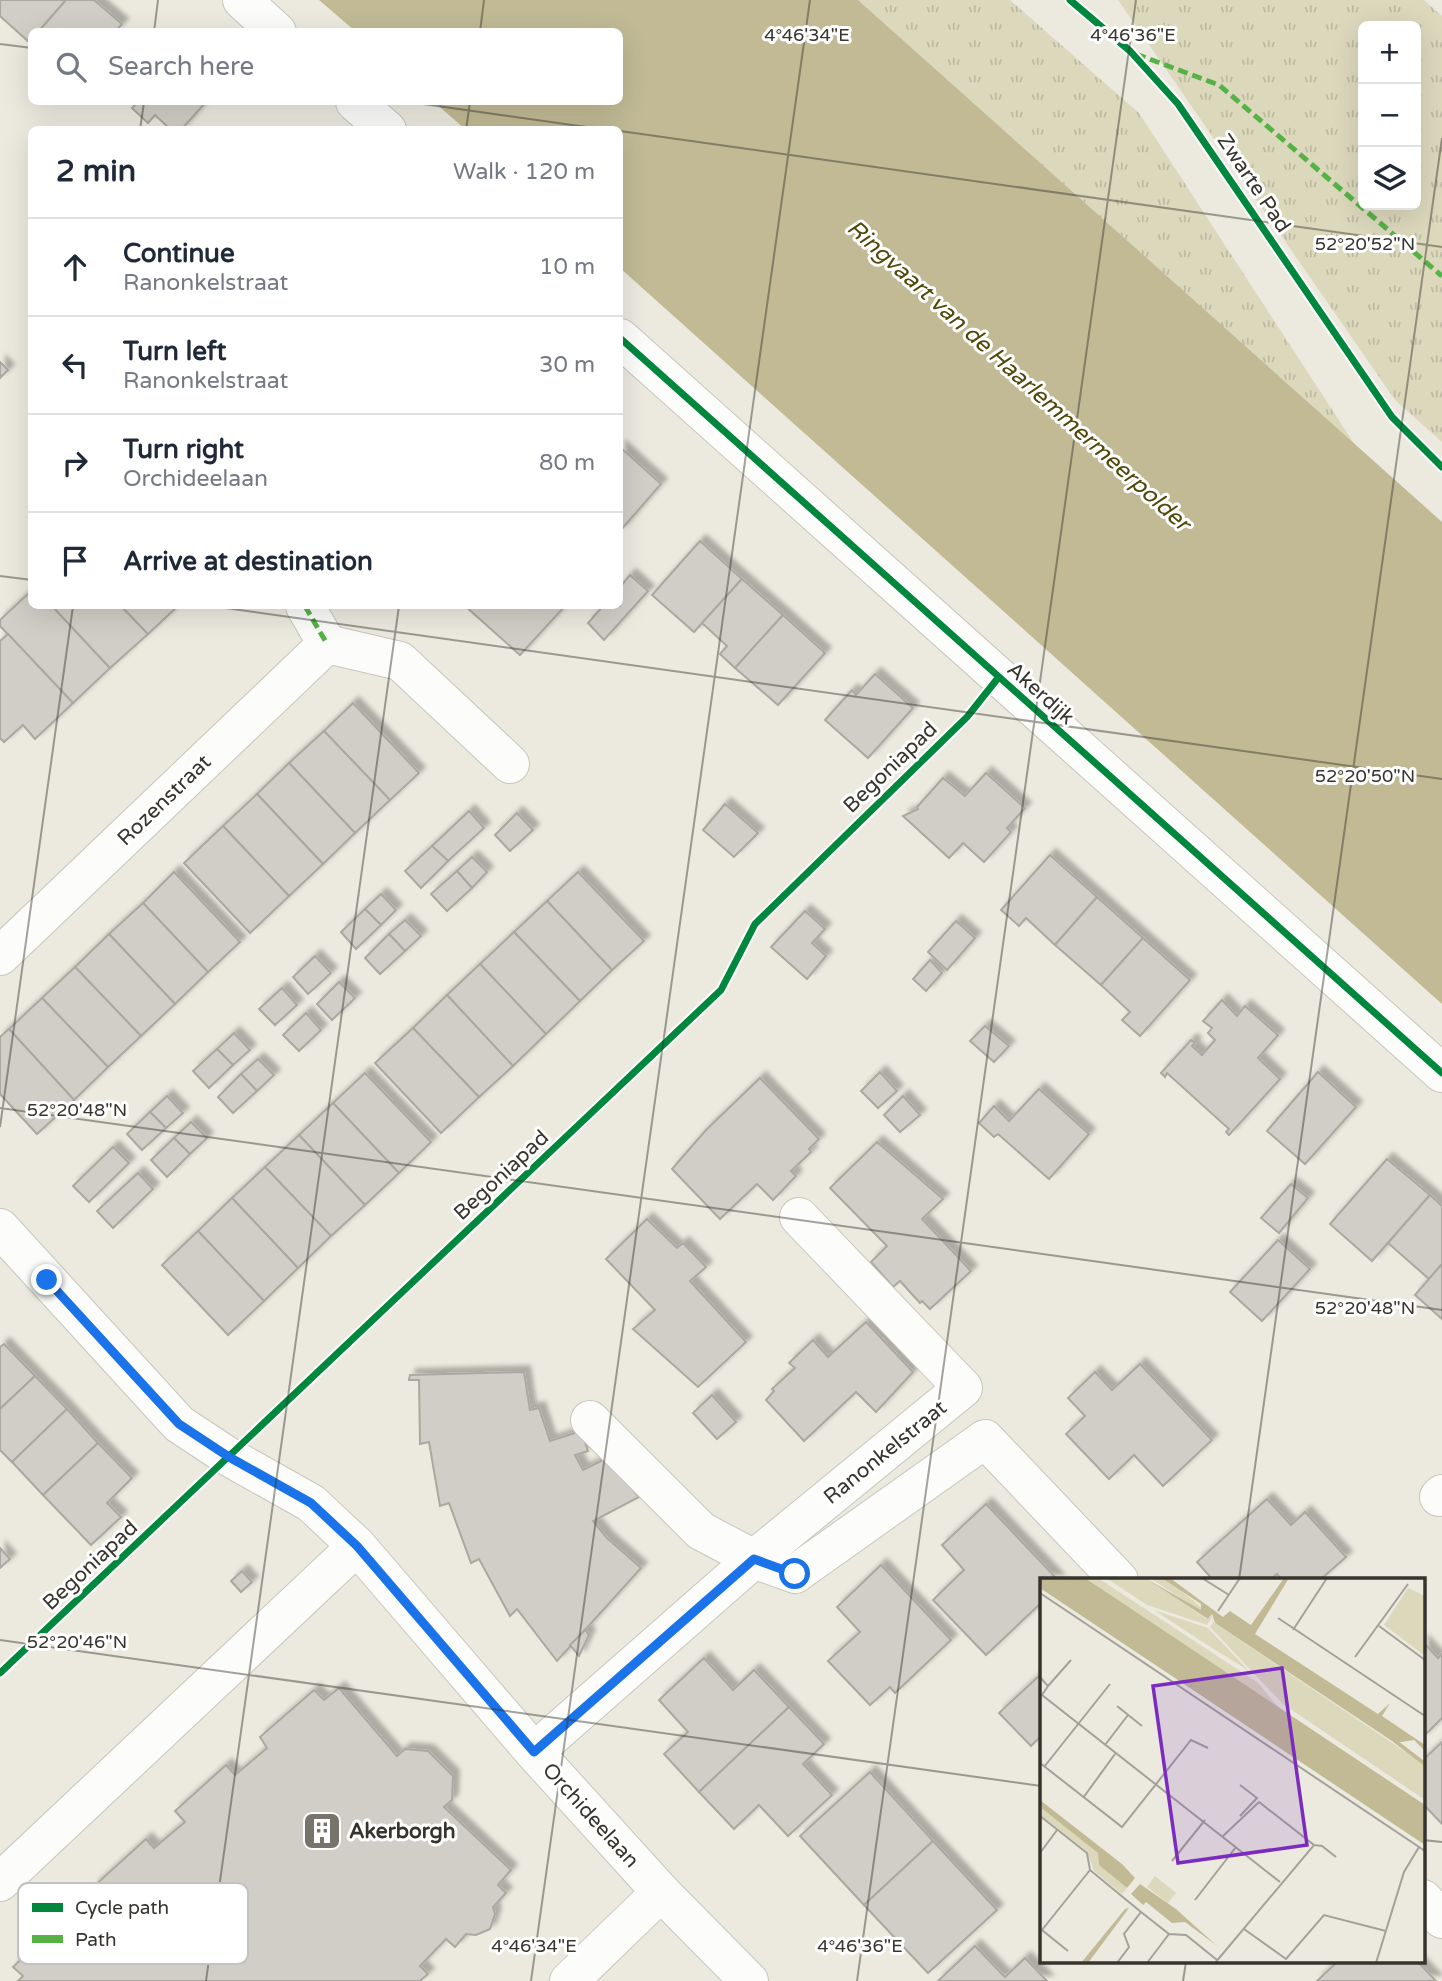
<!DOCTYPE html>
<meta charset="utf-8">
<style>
:root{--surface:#fff;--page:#f6f6f7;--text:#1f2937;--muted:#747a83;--line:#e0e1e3}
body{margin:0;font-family:"Varela Round",sans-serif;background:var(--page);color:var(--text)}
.controls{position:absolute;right:21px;top:21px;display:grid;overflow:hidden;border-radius:10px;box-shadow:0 7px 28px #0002}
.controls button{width:63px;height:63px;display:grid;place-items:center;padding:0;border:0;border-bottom:2px solid var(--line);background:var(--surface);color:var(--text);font:35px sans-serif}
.stop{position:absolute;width:21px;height:21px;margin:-16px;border:5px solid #1a73e8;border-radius:50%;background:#fff}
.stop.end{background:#1a73e8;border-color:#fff;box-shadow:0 2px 7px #0008}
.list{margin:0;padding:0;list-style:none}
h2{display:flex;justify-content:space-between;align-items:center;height:91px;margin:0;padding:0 28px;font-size:30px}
h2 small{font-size:23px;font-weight:400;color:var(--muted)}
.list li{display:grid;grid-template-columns:46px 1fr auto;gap:21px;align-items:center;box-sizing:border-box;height:98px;padding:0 28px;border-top:2px solid var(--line)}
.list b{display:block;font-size:26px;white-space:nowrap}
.list p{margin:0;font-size:23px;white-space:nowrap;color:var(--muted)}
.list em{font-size:23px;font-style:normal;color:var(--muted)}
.icon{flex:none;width:38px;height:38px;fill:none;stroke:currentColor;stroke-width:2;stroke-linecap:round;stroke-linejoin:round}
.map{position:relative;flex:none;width:1442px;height:1981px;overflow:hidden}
.search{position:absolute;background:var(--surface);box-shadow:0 7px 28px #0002;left:28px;top:28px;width:595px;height:77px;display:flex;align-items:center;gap:18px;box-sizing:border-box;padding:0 24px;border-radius:10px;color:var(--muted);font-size:26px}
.panel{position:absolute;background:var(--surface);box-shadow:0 7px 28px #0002;left:28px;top:126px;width:595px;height:483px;border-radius:10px}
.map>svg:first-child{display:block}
.grass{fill:url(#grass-tufts);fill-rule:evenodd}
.water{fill:#c1ba95}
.building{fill:#d0cec6;stroke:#aaa8a0;stroke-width:2;filter:url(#shadow)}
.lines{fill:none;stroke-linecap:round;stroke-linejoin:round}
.minor-casing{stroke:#c7c6be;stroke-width:40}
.minor{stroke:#fcfcfa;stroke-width:38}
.quiet{stroke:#56b246;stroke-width:5;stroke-dasharray:10 5;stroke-linecap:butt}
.cycleway-casing{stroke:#fff;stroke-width:11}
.cycleway{stroke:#00873e;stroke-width:7}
.route{stroke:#1a73e8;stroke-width:9}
.ticks{fill:none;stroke:#36342d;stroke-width:2;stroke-opacity:0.45}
.labels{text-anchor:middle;stroke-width:6;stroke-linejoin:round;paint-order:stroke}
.street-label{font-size:21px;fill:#36342d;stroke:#fff}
.poi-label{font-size:21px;font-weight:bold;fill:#36342d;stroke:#fff;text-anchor:start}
.water-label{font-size:23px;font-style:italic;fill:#504709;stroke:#fff}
.inset-river{fill:none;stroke:#c1ba95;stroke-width:3.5}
.inset-road{fill:none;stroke:#a3a198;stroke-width:2}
.view{fill:#7b2cbf;fill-opacity:0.15;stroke:#7b2cbf;stroke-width:3.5}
.inset-edge{fill:none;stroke:#36342d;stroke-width:3.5}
.key{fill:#fff;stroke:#c3c2c0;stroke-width:2}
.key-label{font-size:19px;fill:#36342d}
.ticks-label{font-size:18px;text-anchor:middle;fill:#36342d;stroke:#fff;stroke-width:6;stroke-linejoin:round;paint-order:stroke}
</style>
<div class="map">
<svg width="1442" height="1981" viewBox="0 0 1442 1981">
<defs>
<pattern id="grass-tufts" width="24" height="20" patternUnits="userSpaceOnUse" patternTransform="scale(1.75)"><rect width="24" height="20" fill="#dcd8bc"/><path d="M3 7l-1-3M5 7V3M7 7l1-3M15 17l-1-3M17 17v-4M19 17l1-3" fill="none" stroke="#bdbaa2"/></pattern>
<filter id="shadow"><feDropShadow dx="6" dy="-6" stdDeviation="2" flood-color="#0004"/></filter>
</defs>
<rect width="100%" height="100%" fill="#eceadf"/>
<g class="grass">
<path d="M858,0H1010L1139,113L1355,445Z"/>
<path d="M1118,0H1424L1442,16V442L1395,400ZM1363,26H1416V205H1363Z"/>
</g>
<path class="water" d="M319,0H858L1442,522V1004L620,268V130L465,129L434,102H620V32L355,31Z"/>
<g class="building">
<path d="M0,0H66L38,32H32V39L29,42L0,16Z"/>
<path d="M66,0H94L122,24L115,32H38Z"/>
<path d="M138,102H206L181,130H171L155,115L148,123L132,108Z"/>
<path d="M0,362L8,370L0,378Z"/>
<path d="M620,447L661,484L620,531Z"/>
<path d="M700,541L742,579L694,632L652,595Z"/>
<path d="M630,575L648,591L604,640L588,623L603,606H620V587Z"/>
<path d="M742,579L783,615L735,668L720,654L727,646L702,623Z"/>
<path d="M32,590V606H52L110,668L73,703L0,626V620Z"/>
<path d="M52,606H121L148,634L110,668Z"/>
<path d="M121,606H178L148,634Z"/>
<path d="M465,606H565L520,655Z"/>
<path d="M783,615L825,653L778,705L735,668Z"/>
<path d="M8,634L73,703L35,739L23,725L4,742L0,738V641Z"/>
<path d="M875,674L913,708L868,758L825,720L852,690L856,695Z"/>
<path d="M353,703L419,773L390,800L324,731Z"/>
<path d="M324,731L390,800L355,833L289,763Z"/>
<path d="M289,763L355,833L323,864L257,794Z"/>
<path d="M986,773L1025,808L1007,828L1011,832L984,862L963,843L949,858L903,816L918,809L917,807L943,778L965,796Z"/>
<path d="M257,794L323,864L289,896L223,826Z"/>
<path d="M725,804L758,833L734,857L703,830Z"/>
<path d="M469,811L484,828L448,861L432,846Z"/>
<path d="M517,813L533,830L510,851L495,835Z"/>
<path d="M223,826L289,896L250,933L184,863Z"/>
<path d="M432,846L448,861L421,888L405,871Z"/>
<path d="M1050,855L1097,897L1055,945L1026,918L1019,926L1001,910Z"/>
<path d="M472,857L487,872L472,888L457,871Z"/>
<path d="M457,871L472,888L447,911L431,894Z"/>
<path d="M174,872L240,942L208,972L143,903Z"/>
<path d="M578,872L644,941L612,970L547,901Z"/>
<path d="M381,894L396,910L381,925L365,909Z"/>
<path d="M1097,897L1143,938L1101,985L1055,945Z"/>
<path d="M547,901L612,970L580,1001L514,932Z"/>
<path d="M143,903L208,972L175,1004L109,934Z"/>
<path d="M365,909L381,925L356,949L341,932Z"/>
<path d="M805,911L825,929L812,943L826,956L807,979L771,947Z"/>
<path d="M405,920L421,936L405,951L389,934Z"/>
<path d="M956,921L975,938L947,970L928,952Z"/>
<path d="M514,932L580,1001L546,1034L480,964Z"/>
<path d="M109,934L175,1004L141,1036L75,967Z"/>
<path d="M389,934L405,951L380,974L365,958Z"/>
<path d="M1143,938L1190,980L1140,1036L1122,1020L1130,1012L1101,985Z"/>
<path d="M315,956L331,973L308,994L293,977Z"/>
<path d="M930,960L942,973L926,991L913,979Z"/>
<path d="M480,964L546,1034L513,1066L447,995Z"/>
<path d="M75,967L141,1036L108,1067L42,998Z"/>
<path d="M339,982L355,998L332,1020L317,1004Z"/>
<path d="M282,988L297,1005L275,1025L259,1009Z"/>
<path d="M447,995L513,1066L479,1097L413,1028Z"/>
<path d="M42,998L108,1067L74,1100L9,1029Z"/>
<path d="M1222,1000L1237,1016L1245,1006L1278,1035L1258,1058L1280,1079L1229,1135L1226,1132L1229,1129L1167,1073L1165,1077L1161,1073L1191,1040L1195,1043L1192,1046L1202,1055L1215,1040L1208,1033L1212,1028L1203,1021Z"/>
<path d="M306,1013L321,1030L299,1051L283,1035Z"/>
<path d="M985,1026L1009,1046L994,1062L970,1041Z"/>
<path d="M413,1028L479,1097L441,1133L375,1063Z"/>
<path d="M9,1029L74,1100L37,1134L0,1094V1037Z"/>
<path d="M234,1033L250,1050L233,1065L217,1049Z"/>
<path d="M217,1049L233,1065L209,1088L193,1071Z"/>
<path d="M258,1059L274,1075L257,1091L241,1074Z"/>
<path d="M880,1072L897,1091L878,1108L861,1091Z"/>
<path d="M1318,1072L1356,1107L1305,1164L1267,1131Z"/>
<path d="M365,1073L431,1142L399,1173L333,1103Z"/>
<path d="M241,1074L257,1091L233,1113L218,1097Z"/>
<path d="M760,1078L819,1139L809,1149L811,1152L791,1171L796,1176L773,1200L757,1184L720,1219L672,1169L706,1130Z"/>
<path d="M1039,1089L1089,1134L1049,1179L998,1134L994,1137L979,1123L994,1106L1009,1121Z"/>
<path d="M167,1096L183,1113L166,1128L150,1112Z"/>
<path d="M903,1096L920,1115L900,1132L884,1115Z"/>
<path d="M333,1103L399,1173L365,1205L299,1135Z"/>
<path d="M150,1112L166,1128L142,1150L127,1134Z"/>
<path d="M191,1122L207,1138L190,1154L174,1138Z"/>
<path d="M299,1135L365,1205L331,1236L265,1167Z"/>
<path d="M174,1138L190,1154L167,1177L151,1160Z"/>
<path d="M877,1142L943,1199L922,1219L971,1271L930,1309L922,1301L920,1303L900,1281L893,1287L871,1262L887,1246L830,1188Z"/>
<path d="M113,1147L129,1163L89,1202L73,1186Z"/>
<path d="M1387,1159L1430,1195L1372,1261L1330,1224Z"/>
<path d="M265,1167L331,1236L298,1268L232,1198Z"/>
<path d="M138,1173L153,1189L113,1228L97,1211Z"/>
<path d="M1291,1184L1308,1198L1279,1233L1261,1218Z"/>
<path d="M1430,1195L1442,1206V1264L1429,1279L1388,1243Z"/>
<path d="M232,1198L298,1268L264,1301L198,1231Z"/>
<path d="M647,1219L677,1248L683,1243L706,1267L690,1281L746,1342L698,1387L633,1329L655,1310L606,1259Z"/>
<path d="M198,1231L264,1301L228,1335L162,1265Z"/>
<path d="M1278,1240L1310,1269L1262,1321L1230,1292Z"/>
<path d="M1442,1264V1319L1415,1295Z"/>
<path d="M866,1322L913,1372L876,1412L856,1392L804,1441L766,1400L774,1391L772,1389L795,1368L789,1363L813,1340L828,1357Z"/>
<path d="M4,1344L35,1376L0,1409V1347Z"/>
<path d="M1140,1364L1212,1440L1163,1486L1134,1455L1109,1479L1066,1434L1085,1416L1068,1398L1095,1372L1112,1390Z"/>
<path d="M524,1372L530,1410L539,1408L550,1441L581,1431L588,1451L575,1455L583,1470L607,1458L639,1497L593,1521L607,1538L641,1568L557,1661L517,1609L510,1616L479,1559L471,1563L449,1503L440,1506L429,1442L420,1444L419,1380H409L410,1375Z"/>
<path d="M35,1376L67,1409L12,1462L0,1450V1409Z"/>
<path d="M712,1395L736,1422L717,1439L693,1413Z"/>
<path d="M67,1409L98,1443L43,1495L12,1462Z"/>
<path d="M98,1443L132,1478L107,1503L121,1517L91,1545L43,1495Z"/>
<path d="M1267,1499L1291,1525L1305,1512L1346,1557L1320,1580H1282L1277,1574L1270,1580H1213L1197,1562Z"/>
<path d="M986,1504L1058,1580H1041V1603L986,1655L933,1600L964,1570L942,1545Z"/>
<path d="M0,1548L10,1559L0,1568Z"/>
<path d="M881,1565L951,1640L895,1693L890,1687L870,1705L828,1661L860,1632L837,1607Z"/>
<path d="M242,1571L252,1582L241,1592L231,1581Z"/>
<path d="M585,1630L589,1635L579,1656L570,1645Z"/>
<path d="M1423,1642L1438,1658L1442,1654V1718L1423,1737Z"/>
<path d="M704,1658L733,1690L754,1670L789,1707L699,1792L664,1754L688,1732L659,1700Z"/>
<path d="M1041,1674V1736L1031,1746L999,1713Z"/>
<path d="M339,1688L397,1756L405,1749L428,1751L453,1776L452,1800L444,1807L511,1870L498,1885L506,1893L493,1907L495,1914L490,1929L476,1935L466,1934L455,1947L446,1939L420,1966L428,1974L420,1981H18L23,1976L13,1967L64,1918L73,1926L103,1897L93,1887L146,1839L154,1848L185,1822L175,1811L226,1765L235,1775L267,1748L260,1737L314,1690L324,1700Z"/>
<path d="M789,1707L824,1744L803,1764L832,1795L788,1836L759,1805L734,1829L699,1792Z"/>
<path d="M1442,1742V1824L1423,1804V1760Z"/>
<path d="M870,1772L933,1841L864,1905L800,1836Z"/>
<path d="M933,1841L997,1910L928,1973L864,1905Z"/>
<path d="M975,1946L1005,1977L1025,1958L1047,1981H938Z"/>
<path d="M1334,1962H1418L1436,1981H1317L1336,1963Z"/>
</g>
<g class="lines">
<defs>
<g id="minor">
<path d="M242,0L277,32"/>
<path d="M355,102L387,130"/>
<path d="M620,338L1442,1073"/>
<path d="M305,606L327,644"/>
<path d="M0,956L327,644L400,661L510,764"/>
<path d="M0,1228L179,1424L229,1457L311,1503L357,1546L534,1752L661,1892L749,1981"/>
<path d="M590,1420L701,1531L754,1559L963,1388L799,1217"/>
<path d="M1439,1497L1442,1494"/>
<path d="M534,1752L754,1559L795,1574L985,1439L1119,1580"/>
<path d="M0,1882L357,1546"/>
<path d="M1423,1899L1442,1919"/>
<path d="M569,1981L661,1892"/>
</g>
</defs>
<use href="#minor" class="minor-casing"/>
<use href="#minor" class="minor"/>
<g class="quiet">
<path d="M1136,54L1219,85L1442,276"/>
<path d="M305,606L327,644"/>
</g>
<defs>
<g id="cycleway">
<path d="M1070,0L1130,51L1178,104L1392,417L1442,467"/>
<path d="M620,338L1442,1073"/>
<path d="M0,1673L721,990L755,924L967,717L998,678"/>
</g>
</defs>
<use href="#cycleway" class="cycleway-casing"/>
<use href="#cycleway" class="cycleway"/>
</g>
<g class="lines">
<path class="route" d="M47,1280L179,1424L229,1457L311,1503L357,1546L534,1752L754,1559L795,1574"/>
</g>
<path class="ticks" d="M154,32L158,0M480,32L484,0M0,44L32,48M409,102L608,130M140,130L144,102M466,130L470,102M620,131L1442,247M0,576L32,580M211,606L1442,779M0,1108L1442,1310M0,1127L73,606M1239,1580L1442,138M0,1640L1041,1786M1423,1840L1442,1842M206,1981L399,606M531,1981L810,0M857,1981L1136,0M1183,1981L1186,1962"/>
<defs>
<symbol id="building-square" viewBox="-11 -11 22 22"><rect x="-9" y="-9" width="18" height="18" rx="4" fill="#76746b" stroke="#fff"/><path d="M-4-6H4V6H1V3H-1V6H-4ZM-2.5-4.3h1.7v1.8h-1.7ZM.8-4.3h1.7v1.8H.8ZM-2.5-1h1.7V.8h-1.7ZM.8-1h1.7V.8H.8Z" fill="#fff"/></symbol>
</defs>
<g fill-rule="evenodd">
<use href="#building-square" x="300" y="1809" width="44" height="44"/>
</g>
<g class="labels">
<g class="street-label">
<text transform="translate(1254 183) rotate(56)" y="7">Zwarte Pad</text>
<text transform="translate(1041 693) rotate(42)" y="7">Akerdijk</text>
<text transform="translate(890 767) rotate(-44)" y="7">Begoniapad</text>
<text transform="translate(164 800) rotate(-44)" y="7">Rozenstraat</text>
<text transform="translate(501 1175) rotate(-43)" y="7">Begoniapad</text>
<text transform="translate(885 1452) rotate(-39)" y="7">Ranonkelstraat</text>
<text transform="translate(90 1565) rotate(-43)" y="7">Begoniapad</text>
<text transform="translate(591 1815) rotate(48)" y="7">Orchideelaan</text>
</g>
<g class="poi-label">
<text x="349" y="1838">Akerborgh</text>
</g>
<g class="water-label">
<text transform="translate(1019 375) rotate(42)" y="8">Ringvaart van de Haarlemmermeerpolder</text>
</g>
</g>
<g transform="translate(1040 1578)">
<rect width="385" height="385" fill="#eceadf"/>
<path d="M45,0H58L217,104L240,131ZM66,0H105L167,41L173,38L167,47L107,27ZM110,0L128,2L162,30L160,33ZM368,10L385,18V78L344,47ZM114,32L168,50L209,93L161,63ZM173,44L385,187V222L243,126L170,49ZM0,229L58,275L59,287L87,310L82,316L54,293L47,273L0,237Z" fill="#dcd8bc"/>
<path d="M197,49L248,81L254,88L251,94L194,54Z" fill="#dcd8bc"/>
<path d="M115,298L136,315L128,325L107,309Z" fill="#dcd8bc"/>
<path d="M0,0H45L385,227V267L0,10ZM105,0L161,32V26L122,0H130L183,39L190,33L211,47L244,0H249L215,56L338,136L350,125L342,138L385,167V173L374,162L355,165L175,45L172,36L168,41ZM0,222L82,286L95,300L87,310L59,287L58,275L0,229ZM100,306L136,331L176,367L145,344L132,345L106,324L103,327L91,316ZM89,330L48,385H41L85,331Z" fill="#c1ba95"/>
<path class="inset-river" d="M355,163L385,186"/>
<path class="inset-road" d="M162,0L189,17M0,15L385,273M178,33L200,0M238,40L385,138M339,48L385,82M253,52L287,0M315,79L368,6M0,99L8,108L2,117L240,304M8,108L31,82M77,128L102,148M65,167L88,137M0,185L82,249L151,162L168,170M4,189L70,106M200,207L217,220L200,238M43,220L75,176M0,238L47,275L50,292L101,334L129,356L146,357L177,382M183,258L219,224L274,267M0,275L17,252M132,283L165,242M155,322L196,269M204,351L246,381L284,337L346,353M28,373L2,352L50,292M77,385L89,369L84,356L101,334M107,385L129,356M175,385L274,267L282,268L296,279M336,385L364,294L379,269"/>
<path class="view" d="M242,90L267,267L138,285L113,108Z"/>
<rect width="385" height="385" class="inset-edge"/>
</g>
<rect x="18" y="1883" width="230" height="81" rx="10" class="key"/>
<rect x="32" y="1903" width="31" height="9" fill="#00873e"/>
<rect x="32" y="1935" width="31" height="8" fill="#56b246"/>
<g class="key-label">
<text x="75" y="1914">Cycle path</text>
<text x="75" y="1946">Path</text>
</g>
<g class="ticks-label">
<text x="807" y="41">4°46'34"E</text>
<text x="1133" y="41">4°46'36"E</text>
<text x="1365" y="250">52°20'52"N</text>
<text x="1365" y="782">52°20'50"N</text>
<text x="77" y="1116">52°20'48"N</text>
<text x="1365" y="1314">52°20'48"N</text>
<text x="77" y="1648">52°20'46"N</text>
<text x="534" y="1952">4°46'34"E</text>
<text x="860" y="1952">4°46'36"E</text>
</g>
</svg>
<div class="controls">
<button>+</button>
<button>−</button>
<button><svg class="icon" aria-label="layers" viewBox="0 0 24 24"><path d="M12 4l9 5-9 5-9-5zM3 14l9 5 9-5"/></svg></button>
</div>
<div class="stop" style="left:795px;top:1574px"></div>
<div class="stop end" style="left:47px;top:1280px"></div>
<div class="search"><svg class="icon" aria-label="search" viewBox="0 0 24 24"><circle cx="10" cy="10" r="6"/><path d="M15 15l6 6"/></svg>Search here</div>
<section class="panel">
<h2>2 min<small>Walk · 120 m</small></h2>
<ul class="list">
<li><svg class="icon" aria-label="ahead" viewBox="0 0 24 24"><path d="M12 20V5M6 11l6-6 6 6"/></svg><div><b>Continue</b><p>Ranonkelstraat</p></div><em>10 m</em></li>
<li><svg class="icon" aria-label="left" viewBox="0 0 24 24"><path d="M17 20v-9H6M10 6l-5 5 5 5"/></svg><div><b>Turn left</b><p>Ranonkelstraat</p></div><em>30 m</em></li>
<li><svg class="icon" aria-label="right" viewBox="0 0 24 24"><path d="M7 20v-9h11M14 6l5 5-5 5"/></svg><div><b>Turn right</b><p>Orchideelaan</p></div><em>80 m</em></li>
<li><svg class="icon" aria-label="arrive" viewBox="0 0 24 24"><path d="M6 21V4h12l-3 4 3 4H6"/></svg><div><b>Arrive at destination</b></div></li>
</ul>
</section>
</div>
